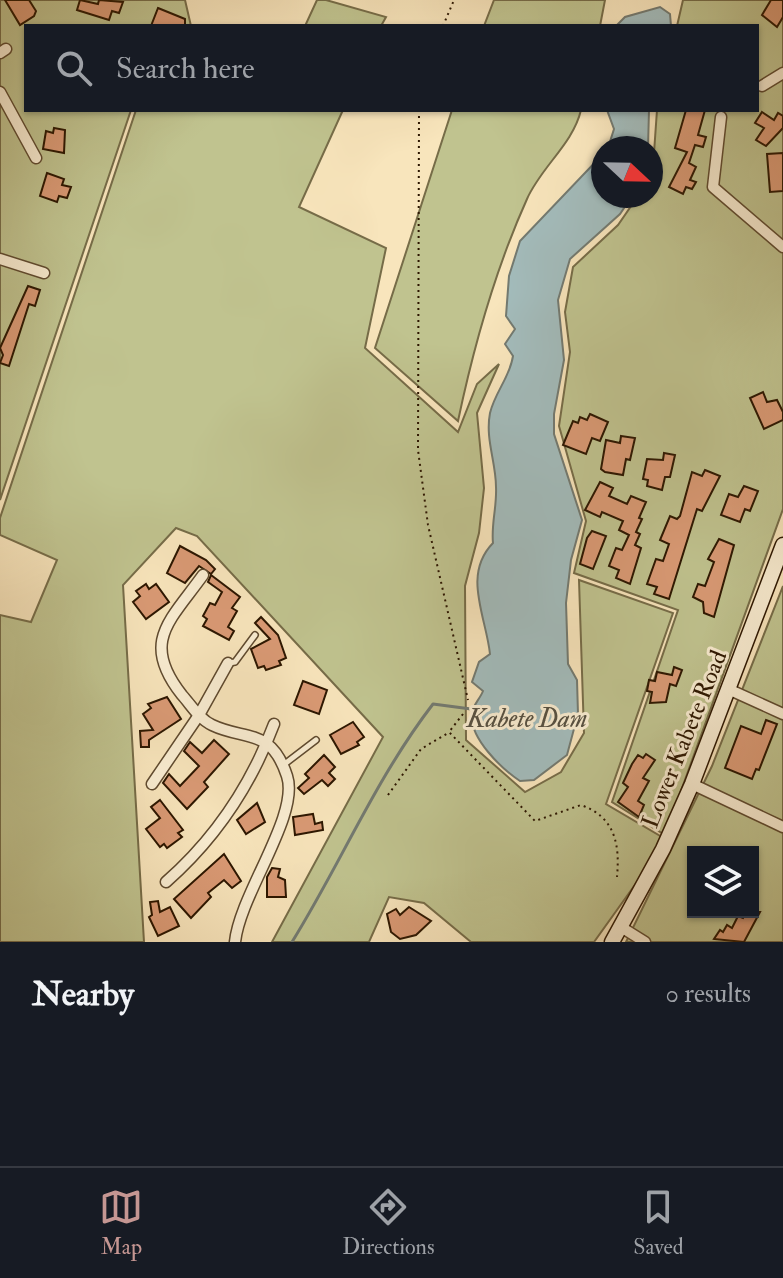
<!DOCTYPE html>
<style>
:root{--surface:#171b24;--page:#20242c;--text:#f1f3f6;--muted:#9ea1a6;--line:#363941;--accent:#c59692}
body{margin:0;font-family:"IM FELL Double Pica",serif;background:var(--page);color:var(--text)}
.controls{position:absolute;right:24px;bottom:24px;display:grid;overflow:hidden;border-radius:0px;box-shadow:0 2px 6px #0004}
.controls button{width:72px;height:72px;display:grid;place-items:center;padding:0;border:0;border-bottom:2px solid var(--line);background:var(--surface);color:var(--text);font:40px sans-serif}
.compass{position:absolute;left:591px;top:136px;width:72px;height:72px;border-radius:50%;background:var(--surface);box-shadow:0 2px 6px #0004;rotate:112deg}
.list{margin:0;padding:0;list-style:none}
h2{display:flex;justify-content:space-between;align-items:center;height:104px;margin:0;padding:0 32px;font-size:34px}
h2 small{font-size:26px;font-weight:400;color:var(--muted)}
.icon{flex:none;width:44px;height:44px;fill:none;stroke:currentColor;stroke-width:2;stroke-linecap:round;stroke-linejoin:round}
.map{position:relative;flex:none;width:783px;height:942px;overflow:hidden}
.search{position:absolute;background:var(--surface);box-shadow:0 2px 6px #0004;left:24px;right:24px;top:24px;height:88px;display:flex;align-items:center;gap:20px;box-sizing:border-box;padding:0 28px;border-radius:0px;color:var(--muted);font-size:30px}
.sheet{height:224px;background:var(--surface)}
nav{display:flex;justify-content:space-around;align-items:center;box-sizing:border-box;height:112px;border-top:2px solid var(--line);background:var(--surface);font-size:22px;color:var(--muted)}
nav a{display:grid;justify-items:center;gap:4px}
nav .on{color:var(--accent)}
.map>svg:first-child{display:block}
.green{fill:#c0c38f;stroke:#766c48;stroke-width:2;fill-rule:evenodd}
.water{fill:#a3bcbc;stroke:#737a71;stroke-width:2}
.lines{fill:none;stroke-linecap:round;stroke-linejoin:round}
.stream{stroke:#737a71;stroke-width:3}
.building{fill:#da9a75;stroke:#2c1600;stroke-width:2}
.service-casing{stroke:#5f4a2f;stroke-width:8}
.minor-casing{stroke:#5f4a2f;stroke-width:13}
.secondary-casing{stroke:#2c1600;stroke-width:17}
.path{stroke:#2c1600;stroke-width:2;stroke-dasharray:2 4;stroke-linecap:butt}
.service{stroke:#faeed3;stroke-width:5}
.minor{stroke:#faeed3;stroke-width:10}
.secondary{stroke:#faeed3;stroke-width:14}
.labels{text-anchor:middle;stroke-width:6;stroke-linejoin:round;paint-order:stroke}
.street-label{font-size:24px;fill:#2c1600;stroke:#faeed3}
.water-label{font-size:26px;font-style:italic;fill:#565042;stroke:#faeed3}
</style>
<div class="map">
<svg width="783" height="942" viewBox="0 0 783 942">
<rect width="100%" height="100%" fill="#f8e5bc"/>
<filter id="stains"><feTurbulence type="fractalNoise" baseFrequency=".0025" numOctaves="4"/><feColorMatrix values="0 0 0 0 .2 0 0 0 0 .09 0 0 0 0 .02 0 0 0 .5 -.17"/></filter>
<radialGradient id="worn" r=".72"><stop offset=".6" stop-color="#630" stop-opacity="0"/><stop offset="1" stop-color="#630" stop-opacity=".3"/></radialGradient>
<g class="green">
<path d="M0,0H185L191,26H26V110H131L0,500Z"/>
<path d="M317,0H326L386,17L381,26H305Z"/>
<path d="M494,0H605L600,26H484Z"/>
<path d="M683,0H783V509L665,835L612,802L678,610L574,573L586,521L559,426L570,352L565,312L573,267L618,225L638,196H651L657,110H757V26H677Z"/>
<path d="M136,110H343L299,207L386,248L365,348L458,432L477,384L499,364L477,413L484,488L479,533L465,586L466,740L525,792L561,772L584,733L579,580L673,613L606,804L667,840L594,942H471L424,903L389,897L369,942H272L383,737L197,536L176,528L123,585L144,942H0V615L31,622L57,560L0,535V518Z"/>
<path d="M452,110H581C573,144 541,167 527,199C495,270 474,345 458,421L375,348Z"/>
<path d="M783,586V942H626L712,766ZM693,852H753V912H693Z"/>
</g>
<g class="water">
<path d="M660,7L670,14L671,26H616L625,17Z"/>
<path d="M607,110H649L648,148H608L614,129Z"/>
<path d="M603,154V196H632L620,214L570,259L558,300L564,360L554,414V434L582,520L571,560L566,603L568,664L577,680L578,714L567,755L534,780L520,781C502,769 469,738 472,714C472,706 480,699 483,691L472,682L479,662L490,654C486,616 462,575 493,543C491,524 497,507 496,487C496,462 485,439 490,413C495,392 510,377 513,356L505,344L515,329L506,316L509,276L520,241Z"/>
</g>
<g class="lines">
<path class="stream" d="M292,942C341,863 376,778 433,704L471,709"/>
</g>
<g class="building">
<path d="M5,0H29L36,11L34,16L20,25Z"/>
<path d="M80,0L98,4L99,0L123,2L119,13L112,11L109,20L77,10Z"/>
<path d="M771,0H783V17L777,27L762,15Z"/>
<path d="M158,8L185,19V26H151Z"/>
<path d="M686,110H705L698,135L706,137L703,147L695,145L689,163L696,167L690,180L696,182L692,189L686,187L683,194L669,187L687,152L675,148Z"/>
<path d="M762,112L774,120L778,113L783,116V128L766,146L756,140L764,128L755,123Z"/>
<path d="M54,128L65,130L64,153L43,149L46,131L53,133Z"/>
<path d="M783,153V191L770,192L767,154Z"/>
<path d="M47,173L64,179L62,185L71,187L67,198L59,196L57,202L40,196Z"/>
<path d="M28,286L40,290L35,306L29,304L9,366L0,363L3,355L0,348Z"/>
<path d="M763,392L767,402L777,400L783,412V420L764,429L750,398Z"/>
<path d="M590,414L608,422L600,441L592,438L586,454L563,445L573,421L578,423L580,417L587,420Z"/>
<path d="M621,436L635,438L630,460L626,459L623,475L605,472L601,469L606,440L620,443Z"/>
<path d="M664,453L675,455L670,477H665L662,490L647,486L648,480L643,479L647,459L663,460Z"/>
<path d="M705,470L720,476L702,511L697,509L669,599L654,594L657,587L647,584L656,559L663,561L669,544L660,540L670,516L677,519L680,516L692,472L702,476Z"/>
<path d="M600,482L613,488L609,496L627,504L631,496L646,502L639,518L642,519L636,532L640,534L635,545L641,548L630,584L616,578L619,570L609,566L616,548L622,550L629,535L619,530L623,521L602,512L600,517L585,510Z"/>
<path d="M744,486L758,491L750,511L745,509L740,522L721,515L729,494L738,497Z"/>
<path d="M592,531L606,536L593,569L580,564L587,538Z"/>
<path d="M719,539L734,545L714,617L704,613L703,602L693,597L698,584L705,586L714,562L708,559Z"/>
<path d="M180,546L206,560L215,569L211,574L199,566L185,583L167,573Z"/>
<path d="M211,575L240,597L232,608L237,611L228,627L234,631L229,640L203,626L207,619L203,616L210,603L215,605L222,592L208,582Z"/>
<path d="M146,584L149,589L156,584L169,602L146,619L133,602L140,596L136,591Z"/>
<path d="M261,617L278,635L286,658L279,661L281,665L266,670L264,666L258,668L251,649L270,639L255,623Z"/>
<path d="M674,667L682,670L676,686L670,684L666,702L650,703L652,692L647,691L649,680L655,681L657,672L672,675Z"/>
<path d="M303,681L327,690L319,714L294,705Z"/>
<path d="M167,697L181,719L149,740V747H141L140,731L153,730L143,714L151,708L148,704Z"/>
<path d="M766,720L777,724L759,770L756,769L752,779L725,768L741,726L761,734Z"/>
<path d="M353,722L364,737L357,742L359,745L341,754L330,735Z"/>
<path d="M214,740L229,754L204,782L208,787L187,809L163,783L169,774L180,786L199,766L184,751L190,742L202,753Z"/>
<path d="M646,754L655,760L643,778L649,781L638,801L644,805L639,817L618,802L628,787L623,783L632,764L638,755L643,758Z"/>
<path d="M324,755L335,767L329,773L335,779L328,786L322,780L304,794L298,788L309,778L305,774Z"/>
<path d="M160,800L183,830L178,833L182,837L167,848L164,844L160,847L146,829L160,818L151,807Z"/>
<path d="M257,803L265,822L246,834L237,820Z"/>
<path d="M313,814L315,824L322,822L323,830L295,835L293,817Z"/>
<path d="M224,854L241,881L232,888L224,880L208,893L211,897L191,918L174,899Z"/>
<path d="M272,868L280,869L278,877L285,880L286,897H267V877Z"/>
<path d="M158,901L160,912L170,907L179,926L158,936L149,917L152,915L150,902Z"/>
<path d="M409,907L431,921L416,935L400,939L391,932L387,914L396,909L400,915Z"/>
<path d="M746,912H760L744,942L714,939L720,930L723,932L727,925L732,928L738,916L743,918Z"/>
</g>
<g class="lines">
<defs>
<g id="service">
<path d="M229,663L235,662L255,635"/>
<path d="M282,766L316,740"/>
</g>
<g id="minor">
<path d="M0,53L6,49"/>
<path d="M762,86L783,73"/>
<path d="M0,92L36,158"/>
<path d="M721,117L713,187L783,247"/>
<path d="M0,259L44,273"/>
<path d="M203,575C170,621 140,642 182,695C191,705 199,719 212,725C245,741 271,727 287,776C300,815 240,894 235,942"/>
<path d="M728,689L783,714"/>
<path d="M152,784L199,715L228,663"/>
<path d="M692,784L783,827"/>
<path d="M166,882C215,839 251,785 274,724"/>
<path d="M621,927L645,942"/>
</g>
<path id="secondary" d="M612,942L663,849L692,784L783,545"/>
</defs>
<use href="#service" class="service-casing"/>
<use href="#minor" class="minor-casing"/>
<use href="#secondary" class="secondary-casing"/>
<g class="path">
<path d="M443,26L454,0"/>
<path d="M419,110L418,450L428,525L468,700"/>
<path d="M463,714L449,732L535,821L581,805C615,817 620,844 617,877"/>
<path d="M388,795L421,749L448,733"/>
</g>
<use href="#service" class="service"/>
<use href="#minor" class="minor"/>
<use href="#secondary" class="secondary"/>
</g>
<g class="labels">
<g class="street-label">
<text transform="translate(684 739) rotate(-68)" y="8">Lower Kabete Road</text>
</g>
<g class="water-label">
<text x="527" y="727">Kabete Dam</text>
</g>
</g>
<rect width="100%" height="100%" filter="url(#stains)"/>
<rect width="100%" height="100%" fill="url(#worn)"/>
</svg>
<div class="controls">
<button><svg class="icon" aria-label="layers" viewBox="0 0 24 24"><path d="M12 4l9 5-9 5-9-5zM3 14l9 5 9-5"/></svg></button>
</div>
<svg class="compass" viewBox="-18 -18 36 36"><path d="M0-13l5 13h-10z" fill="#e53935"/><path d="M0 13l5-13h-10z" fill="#9ea1a6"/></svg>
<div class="search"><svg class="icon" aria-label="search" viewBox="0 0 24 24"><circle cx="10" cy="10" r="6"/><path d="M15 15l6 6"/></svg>Search here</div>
</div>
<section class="sheet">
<h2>Nearby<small>0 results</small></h2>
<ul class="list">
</ul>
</section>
<nav>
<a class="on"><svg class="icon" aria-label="map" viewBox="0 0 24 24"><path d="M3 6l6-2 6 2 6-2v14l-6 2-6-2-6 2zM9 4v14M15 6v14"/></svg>Map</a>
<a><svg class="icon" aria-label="directions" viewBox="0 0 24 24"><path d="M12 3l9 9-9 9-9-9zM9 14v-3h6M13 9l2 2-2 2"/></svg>Directions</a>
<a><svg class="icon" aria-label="saved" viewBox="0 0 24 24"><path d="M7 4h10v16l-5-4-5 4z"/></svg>Saved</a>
</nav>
